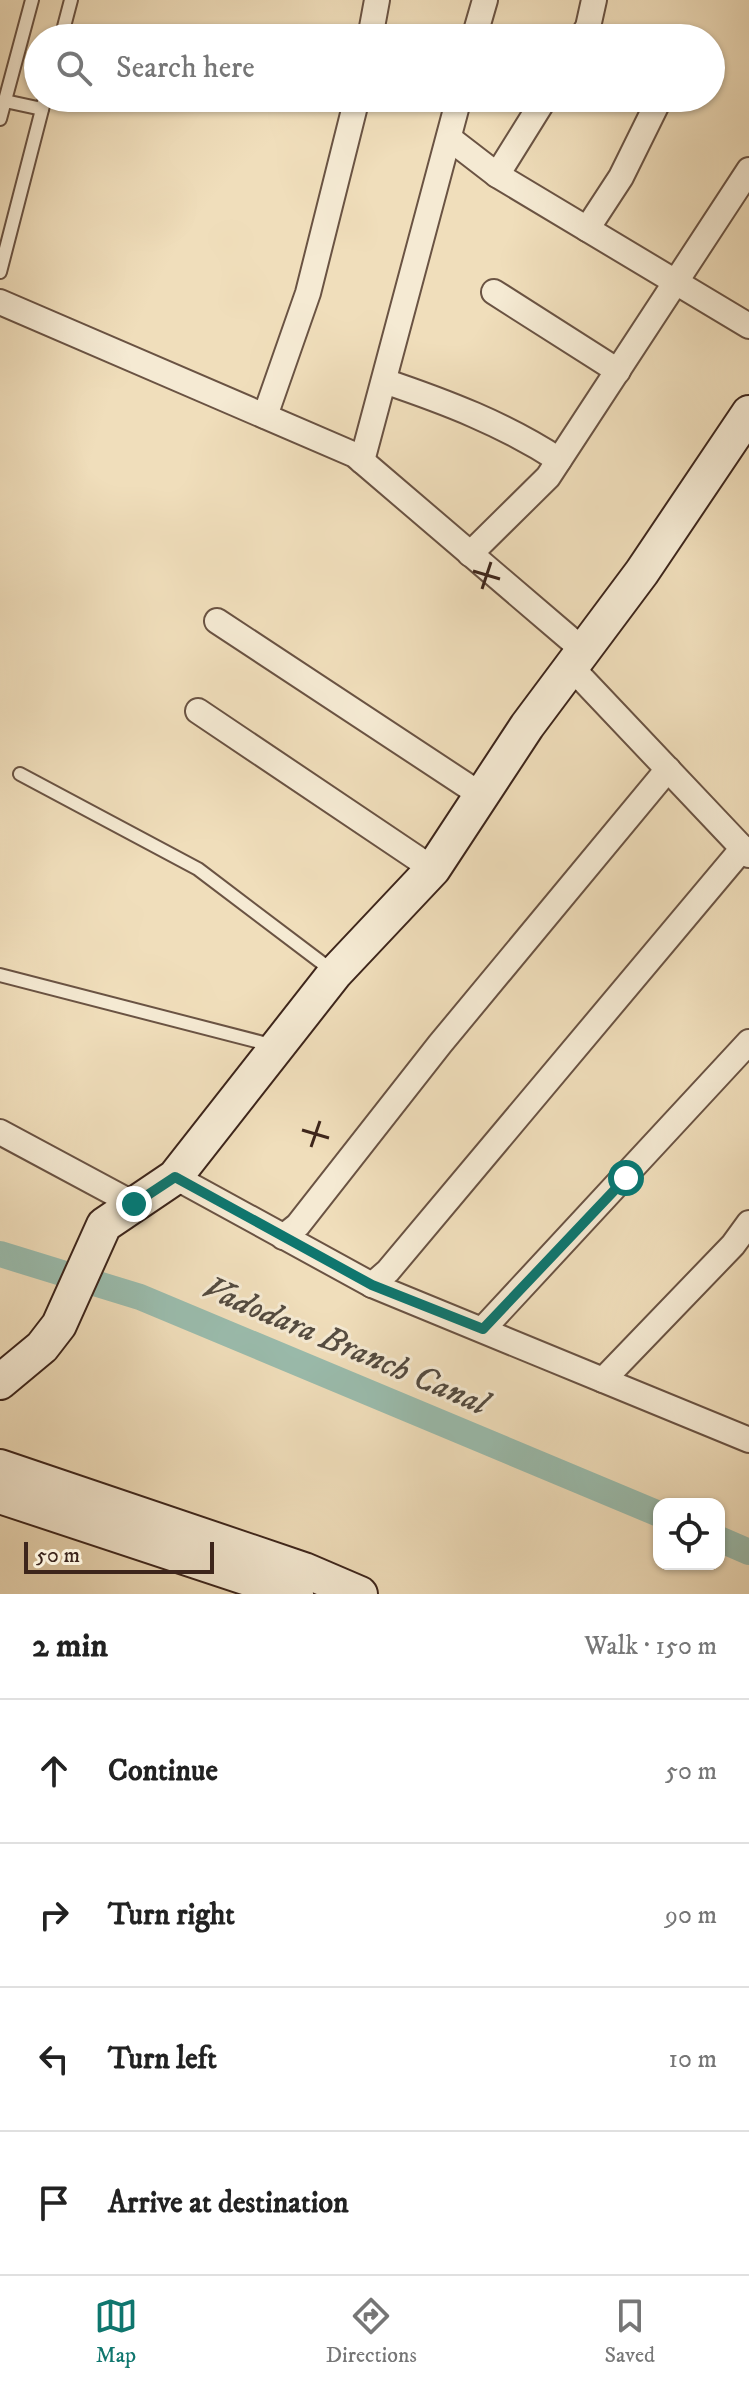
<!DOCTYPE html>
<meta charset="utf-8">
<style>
:root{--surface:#fff;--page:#f2f2f2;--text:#222;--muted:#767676;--line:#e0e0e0;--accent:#0f766e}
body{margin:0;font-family:"IM FELL DW Pica",serif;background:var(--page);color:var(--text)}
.controls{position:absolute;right:24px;bottom:24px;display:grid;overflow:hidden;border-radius:16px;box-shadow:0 2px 6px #0004}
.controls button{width:72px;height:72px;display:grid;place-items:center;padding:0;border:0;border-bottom:2px solid var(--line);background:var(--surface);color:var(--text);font:40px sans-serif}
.scale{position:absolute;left:24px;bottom:20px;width:190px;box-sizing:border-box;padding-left:8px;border:4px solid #3d251b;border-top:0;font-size:22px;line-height:28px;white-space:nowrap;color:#3d251b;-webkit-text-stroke:6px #f5ead3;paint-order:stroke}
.stop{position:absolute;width:24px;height:24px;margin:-18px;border:6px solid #0f766e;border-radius:50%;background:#fff}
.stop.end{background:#0f766e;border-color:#fff;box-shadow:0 2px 8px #0008}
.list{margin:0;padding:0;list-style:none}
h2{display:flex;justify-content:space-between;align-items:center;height:104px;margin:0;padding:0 32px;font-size:34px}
h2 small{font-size:26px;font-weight:400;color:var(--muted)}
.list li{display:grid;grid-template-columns:52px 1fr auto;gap:24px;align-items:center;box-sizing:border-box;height:144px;padding:0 32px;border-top:2px solid var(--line)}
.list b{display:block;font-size:30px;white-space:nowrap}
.list em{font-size:26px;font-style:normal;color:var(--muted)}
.icon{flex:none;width:44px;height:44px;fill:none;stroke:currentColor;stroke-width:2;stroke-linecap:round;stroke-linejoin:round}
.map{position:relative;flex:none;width:749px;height:1594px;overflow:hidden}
.search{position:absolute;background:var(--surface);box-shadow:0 2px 6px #0004;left:24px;right:24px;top:24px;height:88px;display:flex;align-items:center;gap:20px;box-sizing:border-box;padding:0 28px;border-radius:44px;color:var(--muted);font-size:30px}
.sheet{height:680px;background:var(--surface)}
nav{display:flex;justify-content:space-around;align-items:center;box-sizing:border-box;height:112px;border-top:2px solid var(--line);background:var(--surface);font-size:22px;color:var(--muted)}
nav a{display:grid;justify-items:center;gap:4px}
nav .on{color:var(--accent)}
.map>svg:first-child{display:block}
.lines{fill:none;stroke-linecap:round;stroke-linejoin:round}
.canal{stroke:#9abcad;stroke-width:26}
.lane-casing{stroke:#6a5343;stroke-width:16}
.street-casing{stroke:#6a5343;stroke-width:28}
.secondary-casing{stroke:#3d251b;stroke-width:38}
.lane{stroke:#f5ead3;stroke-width:12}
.street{stroke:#f5ead3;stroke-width:24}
.secondary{stroke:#f5ead3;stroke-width:34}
.route{stroke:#0f766e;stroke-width:10}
.ticks{fill:none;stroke:#3d251b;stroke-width:3}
.labels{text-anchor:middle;stroke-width:6;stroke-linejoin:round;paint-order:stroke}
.water-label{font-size:34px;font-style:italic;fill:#544b40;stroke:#f5ead3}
</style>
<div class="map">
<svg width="749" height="1594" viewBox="0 0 749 1594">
<rect width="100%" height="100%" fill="#f0debb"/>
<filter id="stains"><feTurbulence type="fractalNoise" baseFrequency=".0025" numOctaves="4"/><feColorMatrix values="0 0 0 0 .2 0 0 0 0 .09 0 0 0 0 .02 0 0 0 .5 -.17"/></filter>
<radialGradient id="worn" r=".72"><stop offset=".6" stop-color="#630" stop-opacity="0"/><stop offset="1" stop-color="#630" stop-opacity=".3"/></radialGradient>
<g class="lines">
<g class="canal">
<path d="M0,1254L140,1297L659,1514"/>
<path d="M719,1539L749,1552"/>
</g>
<defs>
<g id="lane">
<path d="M61,38L71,0"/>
<path d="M5,101L42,109"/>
<path d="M0,119L32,0"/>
<path d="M0,272L45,98"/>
<path d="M20,774L198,869L334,972"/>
<path d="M0,975L275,1046"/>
</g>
<g id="street">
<path d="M370,38L377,0"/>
<path d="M474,38L485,0"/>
<path d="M581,38L588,27L594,0"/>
<path d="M545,98L497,175L749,326"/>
<path d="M449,138L497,175"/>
<path d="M587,229L621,177L660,98"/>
<path d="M494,292L618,371"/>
<path d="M0,302L355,455L583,650"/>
<path d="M384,381C446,402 504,424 559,460"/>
<path d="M265,416L308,293L357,98"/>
<path d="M362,461L459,98"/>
<path d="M470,554L548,477L749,170"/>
<path d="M217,621L481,795"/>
<path d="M571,667L749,855"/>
<path d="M198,711L433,869"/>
<path d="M0,1132L134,1204"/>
<path d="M175,1177L372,1285L603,1380L733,1245L749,1223"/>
<path d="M283,1237L298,1225L440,1044L668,769"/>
<path d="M372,1285L388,1271L743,848"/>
<path d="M483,1329L749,1042"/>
<path d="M603,1380L749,1440"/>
</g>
<g id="secondary">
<path d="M0,1382L42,1347L59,1325L104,1225L175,1177L335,973L433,869L527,726L642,572L749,413"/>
<path d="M0,1467L304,1570L360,1594"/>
<path d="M0,1496L296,1594"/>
</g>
</defs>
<use href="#lane" class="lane-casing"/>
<use href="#street" class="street-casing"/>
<use href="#secondary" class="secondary-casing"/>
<use href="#lane" class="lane"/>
<use href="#street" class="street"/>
<use href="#secondary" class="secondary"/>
</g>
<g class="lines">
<path class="route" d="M134,1204L175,1177L372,1285L483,1329L626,1178"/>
</g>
<path class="ticks" d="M473,571L500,579M482,589L491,562M302,1130L329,1138M311,1147L320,1121"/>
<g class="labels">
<g class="water-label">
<text transform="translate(346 1344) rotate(23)" y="12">Vadodara Branch Canal</text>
</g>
</g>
<rect width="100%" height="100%" filter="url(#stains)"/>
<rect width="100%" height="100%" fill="url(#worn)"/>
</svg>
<div class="controls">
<button><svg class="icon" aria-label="locate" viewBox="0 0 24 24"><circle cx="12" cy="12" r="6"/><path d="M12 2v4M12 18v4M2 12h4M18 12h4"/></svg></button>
</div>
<div class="scale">50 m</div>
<div class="stop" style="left:626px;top:1178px"></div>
<div class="stop end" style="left:134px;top:1204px"></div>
<div class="search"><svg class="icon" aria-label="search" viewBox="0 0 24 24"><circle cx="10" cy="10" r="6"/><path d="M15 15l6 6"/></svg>Search here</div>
</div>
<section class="sheet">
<h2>2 min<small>Walk · 150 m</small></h2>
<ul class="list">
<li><svg class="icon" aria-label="ahead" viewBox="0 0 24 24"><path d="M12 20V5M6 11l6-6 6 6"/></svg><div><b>Continue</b></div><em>50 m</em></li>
<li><svg class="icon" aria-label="right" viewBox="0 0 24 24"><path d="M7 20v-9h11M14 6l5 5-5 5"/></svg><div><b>Turn right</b></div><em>90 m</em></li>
<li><svg class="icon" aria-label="left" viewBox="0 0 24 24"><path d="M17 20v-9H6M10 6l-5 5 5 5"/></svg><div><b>Turn left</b></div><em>10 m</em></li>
<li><svg class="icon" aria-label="arrive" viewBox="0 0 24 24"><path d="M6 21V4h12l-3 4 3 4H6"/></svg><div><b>Arrive at destination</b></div></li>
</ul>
</section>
<nav>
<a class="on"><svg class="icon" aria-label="map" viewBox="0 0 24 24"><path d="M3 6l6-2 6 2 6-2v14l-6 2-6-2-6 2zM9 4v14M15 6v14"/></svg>Map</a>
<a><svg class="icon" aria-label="directions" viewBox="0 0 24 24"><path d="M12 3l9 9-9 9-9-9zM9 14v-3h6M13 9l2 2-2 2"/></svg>Directions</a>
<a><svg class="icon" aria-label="saved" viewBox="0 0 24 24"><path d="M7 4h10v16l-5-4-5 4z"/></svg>Saved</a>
</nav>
